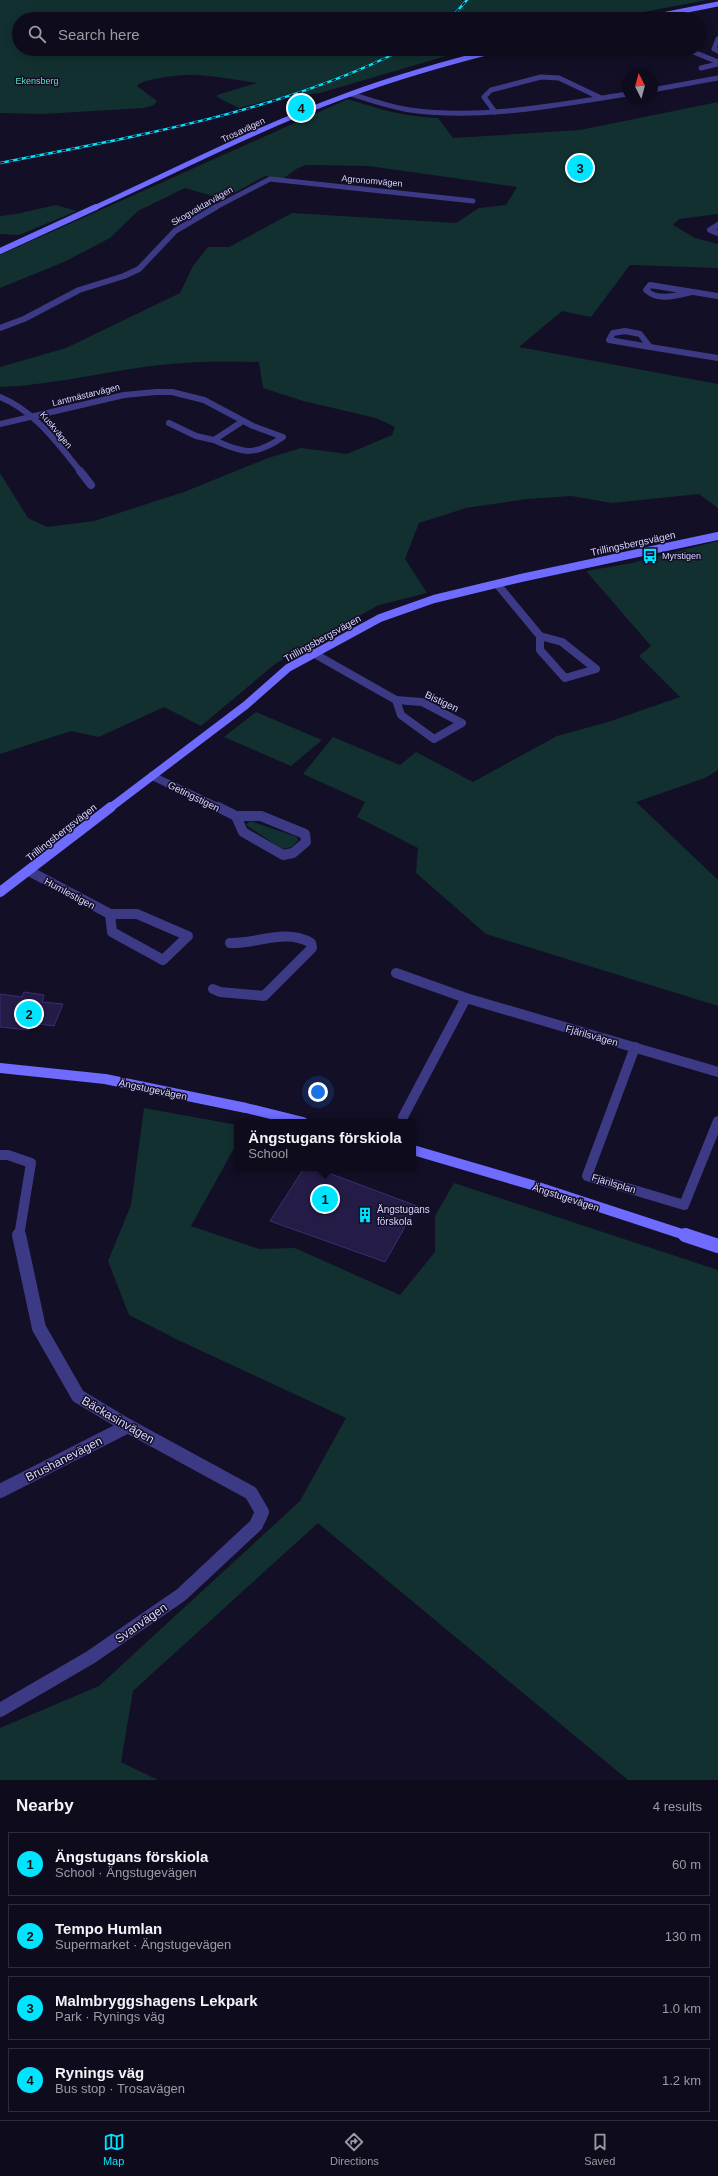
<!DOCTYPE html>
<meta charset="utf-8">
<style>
:root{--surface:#0e0b1c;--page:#1c1929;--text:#f1f3f6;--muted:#9b9ba3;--line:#2e2b3b;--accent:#00e5ff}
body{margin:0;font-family:Helvetica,sans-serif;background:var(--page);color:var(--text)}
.compass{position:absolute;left:622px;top:68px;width:36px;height:36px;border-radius:50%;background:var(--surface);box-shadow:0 2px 10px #0003;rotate:354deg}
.you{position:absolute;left:318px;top:1092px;width:14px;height:14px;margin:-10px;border:3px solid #fff;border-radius:50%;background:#1a73e8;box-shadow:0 0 0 6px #1a73e833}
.badge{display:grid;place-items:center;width:26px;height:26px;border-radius:50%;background:var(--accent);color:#111;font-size:13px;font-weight:700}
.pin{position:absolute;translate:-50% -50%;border:2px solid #fff;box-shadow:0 1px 4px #0006}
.popup{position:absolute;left:234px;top:1119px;width:182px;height:52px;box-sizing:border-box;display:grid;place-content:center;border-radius:0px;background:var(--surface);filter:drop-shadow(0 1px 3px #0005);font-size:13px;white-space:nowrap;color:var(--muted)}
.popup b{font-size:15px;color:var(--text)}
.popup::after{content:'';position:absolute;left:50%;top:100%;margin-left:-8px;border:8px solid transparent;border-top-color:var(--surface)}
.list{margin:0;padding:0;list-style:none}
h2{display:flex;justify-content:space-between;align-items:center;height:52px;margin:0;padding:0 16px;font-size:17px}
h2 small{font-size:13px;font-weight:400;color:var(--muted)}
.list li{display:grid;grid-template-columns:26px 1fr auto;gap:12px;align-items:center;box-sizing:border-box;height:64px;margin:0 8px 8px;padding:0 8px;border:1px solid var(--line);border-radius:0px}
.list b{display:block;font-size:15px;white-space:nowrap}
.list p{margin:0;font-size:13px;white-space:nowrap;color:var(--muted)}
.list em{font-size:13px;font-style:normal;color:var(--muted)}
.icon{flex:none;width:22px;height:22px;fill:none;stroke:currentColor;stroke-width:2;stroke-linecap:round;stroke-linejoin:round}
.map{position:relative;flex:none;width:718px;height:1780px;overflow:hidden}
.search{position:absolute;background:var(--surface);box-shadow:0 2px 10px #0003;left:12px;right:12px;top:12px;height:44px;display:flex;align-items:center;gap:10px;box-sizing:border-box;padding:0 14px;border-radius:22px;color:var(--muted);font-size:15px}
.sheet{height:340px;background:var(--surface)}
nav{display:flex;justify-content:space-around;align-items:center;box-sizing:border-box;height:56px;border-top:1px solid var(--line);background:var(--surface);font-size:11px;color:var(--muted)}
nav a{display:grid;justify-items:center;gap:2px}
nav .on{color:var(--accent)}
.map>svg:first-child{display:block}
.green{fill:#12302f}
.building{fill:#241b47;stroke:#3b2d73}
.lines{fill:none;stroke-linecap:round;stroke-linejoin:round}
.street-far4{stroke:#3d3a85;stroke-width:5}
.street-far3{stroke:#3d3a85;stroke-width:6}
.street-far2{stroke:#3d3a85;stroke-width:8}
.street-far1{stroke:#3d3a85;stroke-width:10}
.street{stroke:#3d3a85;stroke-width:14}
.secondary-far4{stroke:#6f6bff;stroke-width:5}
.secondary-far3{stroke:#6f6bff;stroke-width:6}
.secondary-far2{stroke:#6f6bff;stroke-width:8}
.secondary-far1{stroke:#6f6bff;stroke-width:10}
.secondary{stroke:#6f6bff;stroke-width:14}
.rail-casing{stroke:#00e5ff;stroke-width:2.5}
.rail{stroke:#130f26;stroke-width:1.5;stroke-dasharray:4.5;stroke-linecap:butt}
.labels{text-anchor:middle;stroke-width:3;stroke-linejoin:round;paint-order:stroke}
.far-park-label{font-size:9px;fill:#5fe0c0;stroke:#130f26}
.far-street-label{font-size:9px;fill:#d9d4ff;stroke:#130f26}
.far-poi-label{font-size:9px;fill:#d9d4ff;stroke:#130f26;text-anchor:start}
.street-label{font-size:10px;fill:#d9d4ff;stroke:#130f26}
.poi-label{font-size:10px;fill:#d9d4ff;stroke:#130f26;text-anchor:start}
.near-street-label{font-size:12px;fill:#d9d4ff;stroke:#130f26}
</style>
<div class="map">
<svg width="718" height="1780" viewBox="0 0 718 1780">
<rect width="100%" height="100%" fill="#130f26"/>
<g class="green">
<path d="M0,0H707L607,19H19V49H470L320,93L277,98L239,108L217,97V95L257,83C237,80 217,76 197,75C186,74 143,78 137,86L157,101L154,105L144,108L42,114L0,113Z"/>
<path d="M348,99C378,109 406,117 438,118L453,138L580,130L718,102V214L679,219L673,225L695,238L718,244V268L630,265L591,317L562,311L519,347L718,384V508L699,494L612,503L571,496L527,499L466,508L419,523L405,559L427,593L379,605L317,638L275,664L201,726L164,707L99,737L71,731L0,754V473L28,518L47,527L94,521L184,492L268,458L301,448L347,454L392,435L395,427L376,418L303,401L263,388L259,362C229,361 199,361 170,364C113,369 57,385 0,387V367L66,348L180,293L193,266L208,247H229L292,213L456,223L479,208L506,205L517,187L369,166L317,165H306L296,169L283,179L265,176L223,199L185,188L138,211L110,238L64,262L0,288V255Z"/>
<path d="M56,205L77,211L19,235L0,234V216L16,214Z"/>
<path d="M718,541V770L705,778L636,802L718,880V1006L486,934L416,873L418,848L357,817L365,802L303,774L333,737L400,765L416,752L473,782L557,736L608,722L680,697L639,656L651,646L586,571L632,563Z"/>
<path d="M256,712L322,740L291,766L224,737Z"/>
<path d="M250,821L297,837L298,840L292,847L282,849L246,825Z"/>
<path d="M144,1108L237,1125V1143L191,1226L259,1249L295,1248L400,1295L435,1252V1216L454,1183L718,1270V1780H628L318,1523L133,1691L121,1762L158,1780H0V1728L99,1686L300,1501L346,1418L178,1340L129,1315L108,1261L131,1205Z"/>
</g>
<g class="building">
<path d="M24,992L44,995L42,1002L63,1004L54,1026L32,1023L29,1030L0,1027V994L22,997Z"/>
<path d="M304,1168H315L417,1206L385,1262L270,1221Z"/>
</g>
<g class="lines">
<g class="street-far4">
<path d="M718,39L714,49L718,51"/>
<path d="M686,49L718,62"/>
<path d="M701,68L718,64"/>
<path d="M652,90L718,78"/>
<path d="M351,94C370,100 390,107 410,110C483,120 556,105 628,94"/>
<path d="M495,112L484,97L491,90L541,77L559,78L601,98"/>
<path d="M214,208L270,179L473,201"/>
</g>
<g class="street-far3">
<path d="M718,225L710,230L718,233"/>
<path d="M692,292C678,295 658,302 646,290L650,285L718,296"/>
<path d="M0,328L24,319L79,290L124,276L139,269L175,231L216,207"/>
<path d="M625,331L640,334L650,347L609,340L613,333Z"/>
<path d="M650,347L718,358"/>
<path d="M0,397C35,411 58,444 81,472"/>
<path d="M169,423L196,436L214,440"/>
<path d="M0,424L124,395L156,392H172L204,400L253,426L283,437C255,456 244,454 214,440L243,421"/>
</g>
<g class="street-far2">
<path d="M80,471L91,485"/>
<path d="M497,584L540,636"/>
<path d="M540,636L562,642L596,669L565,678L540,650Z"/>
<path d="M313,653L396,700"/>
<path d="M396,700L422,702L462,723L434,739L401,715Z"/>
<path d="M152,776L220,808"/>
</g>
<g class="street-far1">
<path d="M218,807L236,816"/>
<path d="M236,816H261L305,834L306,842L293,853L283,855L243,832Z"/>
<path d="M29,871L110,914"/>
<path d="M110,914H137L188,936L163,960L112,932Z"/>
<path d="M396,973L466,998L718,1072"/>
<path d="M213,989L220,992L264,996L312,948L311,943C286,928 257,944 230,943"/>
<path d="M635,1047L587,1176L684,1205L718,1121"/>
<path d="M403,1117L466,998"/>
<path d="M0,1155H8L31,1163L19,1236"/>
</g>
<g class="street">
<path d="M0,1491L128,1426"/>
<path d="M0,1710L91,1657L181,1595L256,1525L262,1512L251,1493L128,1426L78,1396L39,1328L19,1235"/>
</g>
<g class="secondary-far4">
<path d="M642,19L718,4"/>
<path d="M94,208C177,170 260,127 345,96C397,77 449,62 502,49"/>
</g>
<path class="secondary-far3" d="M0,251L96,207"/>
<path class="secondary-far2" d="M110,808L246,705L288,668L380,618L434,599L521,578L718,536"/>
<g class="secondary-far1">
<path d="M0,892L111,807"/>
<path d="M0,1068L105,1079L246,1108L303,1122"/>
<path d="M413,1150L532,1185L688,1236"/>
</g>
<path class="secondary" d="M685,1235L718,1246"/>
<defs>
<g id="rail">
<path d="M450,19L467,0"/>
<path d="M0,163C136,136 280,112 404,49"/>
</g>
</defs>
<use href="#rail" class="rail-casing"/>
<use href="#rail" class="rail"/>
</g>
<defs>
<symbol id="bus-bare" viewBox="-9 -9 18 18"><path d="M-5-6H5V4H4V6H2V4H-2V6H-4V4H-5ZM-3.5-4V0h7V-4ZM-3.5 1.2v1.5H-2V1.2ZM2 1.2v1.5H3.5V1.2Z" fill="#00e5ff" stroke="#130f26" stroke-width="2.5" paint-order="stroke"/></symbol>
<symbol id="building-bare" viewBox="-9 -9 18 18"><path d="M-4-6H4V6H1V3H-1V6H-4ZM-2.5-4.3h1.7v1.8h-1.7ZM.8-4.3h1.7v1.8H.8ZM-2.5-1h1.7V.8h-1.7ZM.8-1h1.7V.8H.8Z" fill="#00e5ff" stroke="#130f26" stroke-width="2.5" paint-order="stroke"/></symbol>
</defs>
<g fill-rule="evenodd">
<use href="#bus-bare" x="639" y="545" width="22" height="22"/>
<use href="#building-bare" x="354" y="1204" width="22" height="22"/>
</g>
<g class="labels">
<g class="far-park-label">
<text x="37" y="84">Ekensberg</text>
</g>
<g class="far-street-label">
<text transform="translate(243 130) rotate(-25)" y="3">Trosavägen</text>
<text transform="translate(372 181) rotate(5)" y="3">Agronomvägen</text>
<text transform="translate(202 206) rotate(-30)" y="3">Skogvaktarvägen</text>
<text transform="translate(86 395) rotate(-14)" y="3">Lantmästarvägen</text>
<text transform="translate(56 430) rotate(50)" y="3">Kuskvägen</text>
</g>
<g class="far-poi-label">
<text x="662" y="559">Myrstigen</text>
</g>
<g class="street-label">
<text transform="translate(633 543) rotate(-12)" y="4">Trillingsbergsvägen</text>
<text transform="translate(322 638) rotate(-29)" y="4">Trillingsbergsvägen</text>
<text transform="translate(442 701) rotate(25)" y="4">Bistigen</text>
<text transform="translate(194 796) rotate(26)" y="4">Getingstigen</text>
<text transform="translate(61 832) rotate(-38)" y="4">Trillingsbergsvägen</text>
<text transform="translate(70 893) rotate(28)" y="4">Humlestigen</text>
<text transform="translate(592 1035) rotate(16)" y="4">Fjärilsvägen</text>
<text transform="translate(153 1089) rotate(12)" y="4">Ängstugevägen</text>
<text transform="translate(614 1183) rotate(17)" y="4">Fjärilsplan</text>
<text transform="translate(566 1197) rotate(18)" y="4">Ängstugevägen</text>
</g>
<g class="poi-label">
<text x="377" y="1213">Ängstugans<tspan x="377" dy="12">förskola</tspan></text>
</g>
<g class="near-street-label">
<text transform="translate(118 1420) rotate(30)" y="4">Bäckasinvägen</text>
<text transform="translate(64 1459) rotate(-27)" y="4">Brushanevägen</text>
<text transform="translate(141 1623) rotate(-35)" y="4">Svanvägen</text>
</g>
</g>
</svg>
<svg class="compass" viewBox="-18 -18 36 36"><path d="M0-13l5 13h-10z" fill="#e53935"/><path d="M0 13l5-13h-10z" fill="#9b9ba3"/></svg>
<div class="you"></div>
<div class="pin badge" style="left:325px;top:1199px">1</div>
<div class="popup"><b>Ängstugans förskiola</b>School</div>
<div class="pin badge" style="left:29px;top:1014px">2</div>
<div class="pin badge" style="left:580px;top:168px">3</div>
<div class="pin badge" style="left:301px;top:108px">4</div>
<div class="search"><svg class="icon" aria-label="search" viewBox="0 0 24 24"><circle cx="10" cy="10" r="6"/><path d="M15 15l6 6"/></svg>Search here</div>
</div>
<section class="sheet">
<h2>Nearby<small>4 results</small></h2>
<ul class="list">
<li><span class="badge">1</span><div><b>Ängstugans förskiola</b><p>School · Ängstugevägen</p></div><em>60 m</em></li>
<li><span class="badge">2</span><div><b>Tempo Humlan</b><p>Supermarket · Ängstugevägen</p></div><em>130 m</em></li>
<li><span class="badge">3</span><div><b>Malmbryggshagens Lekpark</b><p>Park · Rynings väg</p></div><em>1.0 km</em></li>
<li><span class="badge">4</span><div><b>Rynings väg</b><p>Bus stop · Trosavägen</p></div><em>1.2 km</em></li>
</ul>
</section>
<nav>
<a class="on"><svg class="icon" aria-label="map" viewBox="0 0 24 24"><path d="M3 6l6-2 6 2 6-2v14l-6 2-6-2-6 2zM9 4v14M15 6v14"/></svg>Map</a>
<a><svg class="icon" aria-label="directions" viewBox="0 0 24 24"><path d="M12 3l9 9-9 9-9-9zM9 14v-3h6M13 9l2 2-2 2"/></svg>Directions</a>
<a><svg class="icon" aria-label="saved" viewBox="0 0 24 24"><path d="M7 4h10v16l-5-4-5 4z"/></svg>Saved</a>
</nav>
